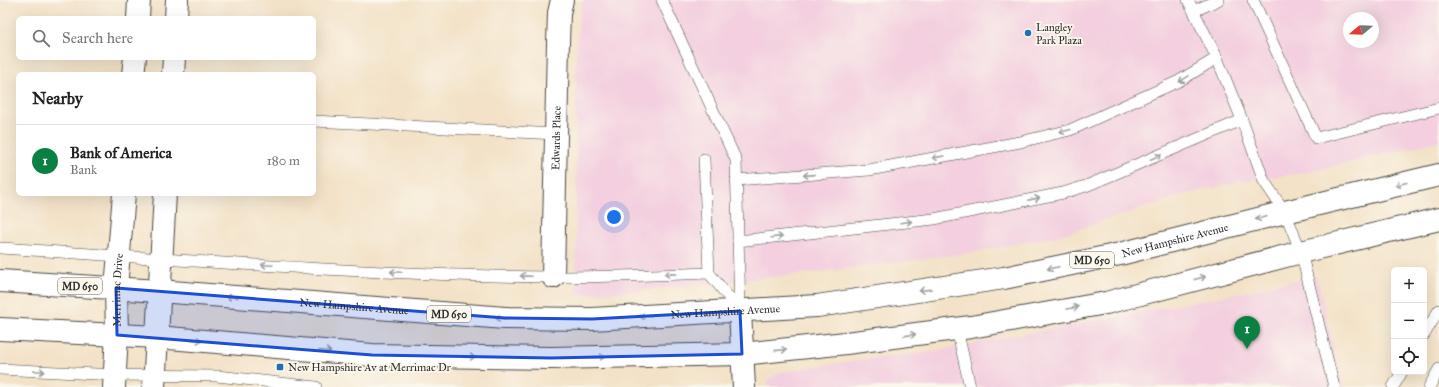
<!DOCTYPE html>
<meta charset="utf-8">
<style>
:root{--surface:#fff;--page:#f2f2f2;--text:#222;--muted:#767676;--line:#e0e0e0;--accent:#0b8043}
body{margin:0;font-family:"IM FELL Great Primer",serif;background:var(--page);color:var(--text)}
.controls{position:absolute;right:12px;bottom:12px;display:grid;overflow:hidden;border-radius:6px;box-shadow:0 4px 16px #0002}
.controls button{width:36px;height:36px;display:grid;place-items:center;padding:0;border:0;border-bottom:1px solid var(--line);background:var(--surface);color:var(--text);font:20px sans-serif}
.compass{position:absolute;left:1343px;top:12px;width:36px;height:36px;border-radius:50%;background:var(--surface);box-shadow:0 4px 16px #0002;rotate:251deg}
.you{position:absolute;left:614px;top:217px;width:14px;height:14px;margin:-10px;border:3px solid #fff;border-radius:50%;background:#1a73e8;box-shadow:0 0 0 6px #1a73e833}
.badge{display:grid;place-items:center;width:26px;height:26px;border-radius:50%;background:var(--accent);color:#fff;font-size:13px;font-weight:700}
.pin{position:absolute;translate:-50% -33px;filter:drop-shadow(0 1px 2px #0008)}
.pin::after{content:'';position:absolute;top:21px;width:14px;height:12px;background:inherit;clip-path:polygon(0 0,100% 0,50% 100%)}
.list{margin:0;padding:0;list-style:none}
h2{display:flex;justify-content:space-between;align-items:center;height:52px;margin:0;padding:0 16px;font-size:17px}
h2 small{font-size:13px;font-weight:400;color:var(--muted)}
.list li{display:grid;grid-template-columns:26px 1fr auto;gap:12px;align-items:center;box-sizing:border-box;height:72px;padding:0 16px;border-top:1px solid var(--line)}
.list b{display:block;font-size:15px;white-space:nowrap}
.list p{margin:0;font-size:13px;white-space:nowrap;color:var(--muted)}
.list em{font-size:13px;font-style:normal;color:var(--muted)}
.icon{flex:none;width:22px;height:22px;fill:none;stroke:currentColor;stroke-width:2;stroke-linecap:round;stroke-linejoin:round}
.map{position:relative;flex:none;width:1439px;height:387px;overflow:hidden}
.search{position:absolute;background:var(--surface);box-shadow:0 4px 16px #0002;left:16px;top:16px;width:300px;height:44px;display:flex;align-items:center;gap:10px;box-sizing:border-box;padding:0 14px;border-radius:6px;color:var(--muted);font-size:15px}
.panel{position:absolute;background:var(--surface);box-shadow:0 4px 16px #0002;left:16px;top:72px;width:300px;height:124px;border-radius:6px}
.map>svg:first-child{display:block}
.built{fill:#f3cfdf;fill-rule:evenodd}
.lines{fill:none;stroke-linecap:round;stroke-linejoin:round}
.service-casing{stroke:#494642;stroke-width:12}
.minor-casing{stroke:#494642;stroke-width:24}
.tertiary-casing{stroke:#494642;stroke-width:24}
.primary-casing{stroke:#494642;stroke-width:24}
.service{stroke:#fff;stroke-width:11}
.minor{stroke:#fff;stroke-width:22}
.tertiary{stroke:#fff;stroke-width:22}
.primary{stroke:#fff;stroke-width:22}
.oneway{stroke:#a0a0a0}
.marked{fill:#1d4ed8;fill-opacity:0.2;stroke:#1d4ed8;stroke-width:3;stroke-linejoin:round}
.poi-dot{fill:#1f6fb2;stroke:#fbf7ec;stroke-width:1.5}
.labels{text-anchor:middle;stroke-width:3.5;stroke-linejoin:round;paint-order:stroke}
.shield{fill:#fbf7ec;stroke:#696865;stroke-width:1}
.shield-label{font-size:10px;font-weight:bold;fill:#2b2b2b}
.poi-label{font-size:11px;fill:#2b2b2b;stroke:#fbf7ec;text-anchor:start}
.street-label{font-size:11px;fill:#2b2b2b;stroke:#fbf7ec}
</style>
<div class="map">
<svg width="1439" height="387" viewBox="0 0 1439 387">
<rect width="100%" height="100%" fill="#fbf7ec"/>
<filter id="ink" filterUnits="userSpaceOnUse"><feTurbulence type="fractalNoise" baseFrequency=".025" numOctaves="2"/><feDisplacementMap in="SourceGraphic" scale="8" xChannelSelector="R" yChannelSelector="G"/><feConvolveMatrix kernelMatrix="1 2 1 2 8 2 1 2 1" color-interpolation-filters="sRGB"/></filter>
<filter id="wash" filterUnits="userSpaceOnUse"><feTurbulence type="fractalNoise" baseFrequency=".012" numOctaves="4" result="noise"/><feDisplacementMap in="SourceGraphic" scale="16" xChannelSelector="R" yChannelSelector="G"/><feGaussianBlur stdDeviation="0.9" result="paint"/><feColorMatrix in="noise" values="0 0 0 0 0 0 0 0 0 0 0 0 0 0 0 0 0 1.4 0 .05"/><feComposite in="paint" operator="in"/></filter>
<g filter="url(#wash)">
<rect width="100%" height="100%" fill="#f3e2c7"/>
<g class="built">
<path d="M583,0H1439V141L1310,172L1238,182L1179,196L1059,236L969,253L812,273L656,289L576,295V51L580,10ZM1349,18H1373V42H1349Z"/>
<path d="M1317,276L1343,387H768V380L780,372L860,360L930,352L1240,293L1274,285Z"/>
</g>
</g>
<g filter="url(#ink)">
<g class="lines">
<defs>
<g id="service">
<path d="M662,0L736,160L740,311"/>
<path d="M1188,0L1217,58L1242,120L1264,181L1285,212L1301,252L1334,387"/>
<path d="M1253,0L1316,138L1439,108"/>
<path d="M1194,11L1218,0"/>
<path d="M314,121L556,134"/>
<path d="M704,159L709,273L739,310"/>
<path d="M736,180L869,170L1020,142L1070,130L1179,81L1217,58"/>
<path d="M738,241L934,219L1063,193L1086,186L1242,120"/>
<path d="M0,248C184,260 368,275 552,277C605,277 657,275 709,273"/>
<path d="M957,329L970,387"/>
<path d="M1424,335L1439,310"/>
<path d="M0,369L115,375L217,376L316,387"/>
<path d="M1393,387L1402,372"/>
<path d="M1429,387L1439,369"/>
</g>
<g id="minor">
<path id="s1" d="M553,277L558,43L559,13L562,0"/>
<path d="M740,311L744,387"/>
<path d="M114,387L117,335"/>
<path d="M154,387L157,337"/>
</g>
<g id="tertiary">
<path d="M138,18L139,0"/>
<path d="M176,18L177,0"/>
<path d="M133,74L135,58"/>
<path d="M173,74L174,58"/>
<path id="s2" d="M117,335L116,288L124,194"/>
<path d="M157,337L165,194"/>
</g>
<g id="primary">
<path id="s3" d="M0,281L159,291L505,318L592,319L817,306L1004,278L1120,254L1285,212L1439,175"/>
<path d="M0,329L157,337L372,355L551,358L742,354L846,343L971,327L1106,303L1301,252L1439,219"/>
</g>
</defs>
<use href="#service" class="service-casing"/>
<use href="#minor" class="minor-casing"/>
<use href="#tertiary" class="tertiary-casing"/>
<use href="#primary" class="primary-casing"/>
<use href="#service" class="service"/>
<use href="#minor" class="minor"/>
<use href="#tertiary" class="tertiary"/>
<use href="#primary" class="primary"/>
</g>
<defs><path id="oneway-shaft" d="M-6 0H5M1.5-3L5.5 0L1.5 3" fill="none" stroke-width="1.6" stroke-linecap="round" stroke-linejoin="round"/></defs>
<g class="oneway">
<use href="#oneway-shaft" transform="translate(1184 79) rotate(149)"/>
<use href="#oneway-shaft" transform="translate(1065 131) rotate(165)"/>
<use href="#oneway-shaft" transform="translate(938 157) rotate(170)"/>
<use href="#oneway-shaft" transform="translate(1156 157) rotate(-23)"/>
<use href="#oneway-shaft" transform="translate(809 175) rotate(176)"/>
<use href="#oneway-shaft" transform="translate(1401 184) rotate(166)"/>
<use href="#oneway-shaft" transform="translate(1034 199) rotate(-11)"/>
<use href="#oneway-shaft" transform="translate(1261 218) rotate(166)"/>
<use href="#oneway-shaft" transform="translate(906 222) rotate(-7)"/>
<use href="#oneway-shaft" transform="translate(777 237) rotate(-7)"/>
<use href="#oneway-shaft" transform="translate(267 265) rotate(-177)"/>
<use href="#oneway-shaft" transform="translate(1053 268) rotate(168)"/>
<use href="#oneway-shaft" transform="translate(396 272) rotate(-177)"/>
<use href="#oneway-shaft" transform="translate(670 274) rotate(179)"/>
<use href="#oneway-shaft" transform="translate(526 276) rotate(-178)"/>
<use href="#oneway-shaft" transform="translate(1200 278) rotate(-15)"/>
<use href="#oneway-shaft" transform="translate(925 290) rotate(172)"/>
<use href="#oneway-shaft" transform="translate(232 297) rotate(-175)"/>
<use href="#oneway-shaft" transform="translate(1073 308) rotate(-10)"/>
<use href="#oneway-shaft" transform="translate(645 316) rotate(177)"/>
<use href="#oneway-shaft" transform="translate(501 318) rotate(-176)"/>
<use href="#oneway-shaft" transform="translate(910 335) rotate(-8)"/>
<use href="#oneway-shaft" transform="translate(196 340) rotate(5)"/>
<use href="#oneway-shaft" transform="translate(781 350) rotate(-6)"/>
<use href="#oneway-shaft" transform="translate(325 351) rotate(5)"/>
<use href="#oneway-shaft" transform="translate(469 357) rotate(1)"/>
<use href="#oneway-shaft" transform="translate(599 357) rotate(-1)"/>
<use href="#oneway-shaft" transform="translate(39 371) rotate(3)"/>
</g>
</g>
<path class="marked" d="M116,288L505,318L592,319L740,311L742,354L551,358L372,355L117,335Z"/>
<g class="poi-dot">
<circle cx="1028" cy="33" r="4"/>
<rect x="276" y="363" width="8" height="8" rx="2"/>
</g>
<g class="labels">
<g class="shield">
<rect x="1070" y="252" width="44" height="16" rx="3"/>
<rect x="58" y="278" width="44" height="16" rx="3"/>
<rect x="427" y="306" width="44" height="16" rx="3"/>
</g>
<g class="shield-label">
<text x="1092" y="264">MD 650</text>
<text x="80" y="290">MD 650</text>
<text x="449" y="318">MD 650</text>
</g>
<g class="poi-label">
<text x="1036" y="31">Langley<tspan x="1036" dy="13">Park Plaza</tspan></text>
<text x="288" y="371">New Hampshire Av at Merrimac Dr</text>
</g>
<g class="street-label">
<text dy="4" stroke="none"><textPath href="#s1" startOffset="139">Edwards Place</textPath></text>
<text dy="4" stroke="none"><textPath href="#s3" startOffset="1183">New Hampshire Avenue</textPath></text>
<text dy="4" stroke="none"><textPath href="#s2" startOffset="45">Merrimac Drive</textPath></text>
<text dy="4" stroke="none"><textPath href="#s3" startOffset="355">New Hampshire Avenue</textPath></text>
<text dy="4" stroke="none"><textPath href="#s3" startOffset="727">New Hampshire Avenue</textPath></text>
</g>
</g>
</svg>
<div class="controls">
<button>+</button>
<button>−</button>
<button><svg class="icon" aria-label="locate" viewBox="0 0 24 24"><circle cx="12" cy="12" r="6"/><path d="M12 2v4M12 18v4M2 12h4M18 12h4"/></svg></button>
</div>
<svg class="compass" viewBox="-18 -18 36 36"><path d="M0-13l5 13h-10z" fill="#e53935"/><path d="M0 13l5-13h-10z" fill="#767676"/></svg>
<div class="you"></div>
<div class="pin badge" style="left:1247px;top:349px">1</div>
<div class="search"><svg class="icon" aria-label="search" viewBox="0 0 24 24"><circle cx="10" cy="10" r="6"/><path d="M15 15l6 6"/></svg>Search here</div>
<section class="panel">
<h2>Nearby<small></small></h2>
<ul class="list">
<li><span class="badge">1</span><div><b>Bank of America</b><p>Bank</p></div><em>180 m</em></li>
</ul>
</section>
</div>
